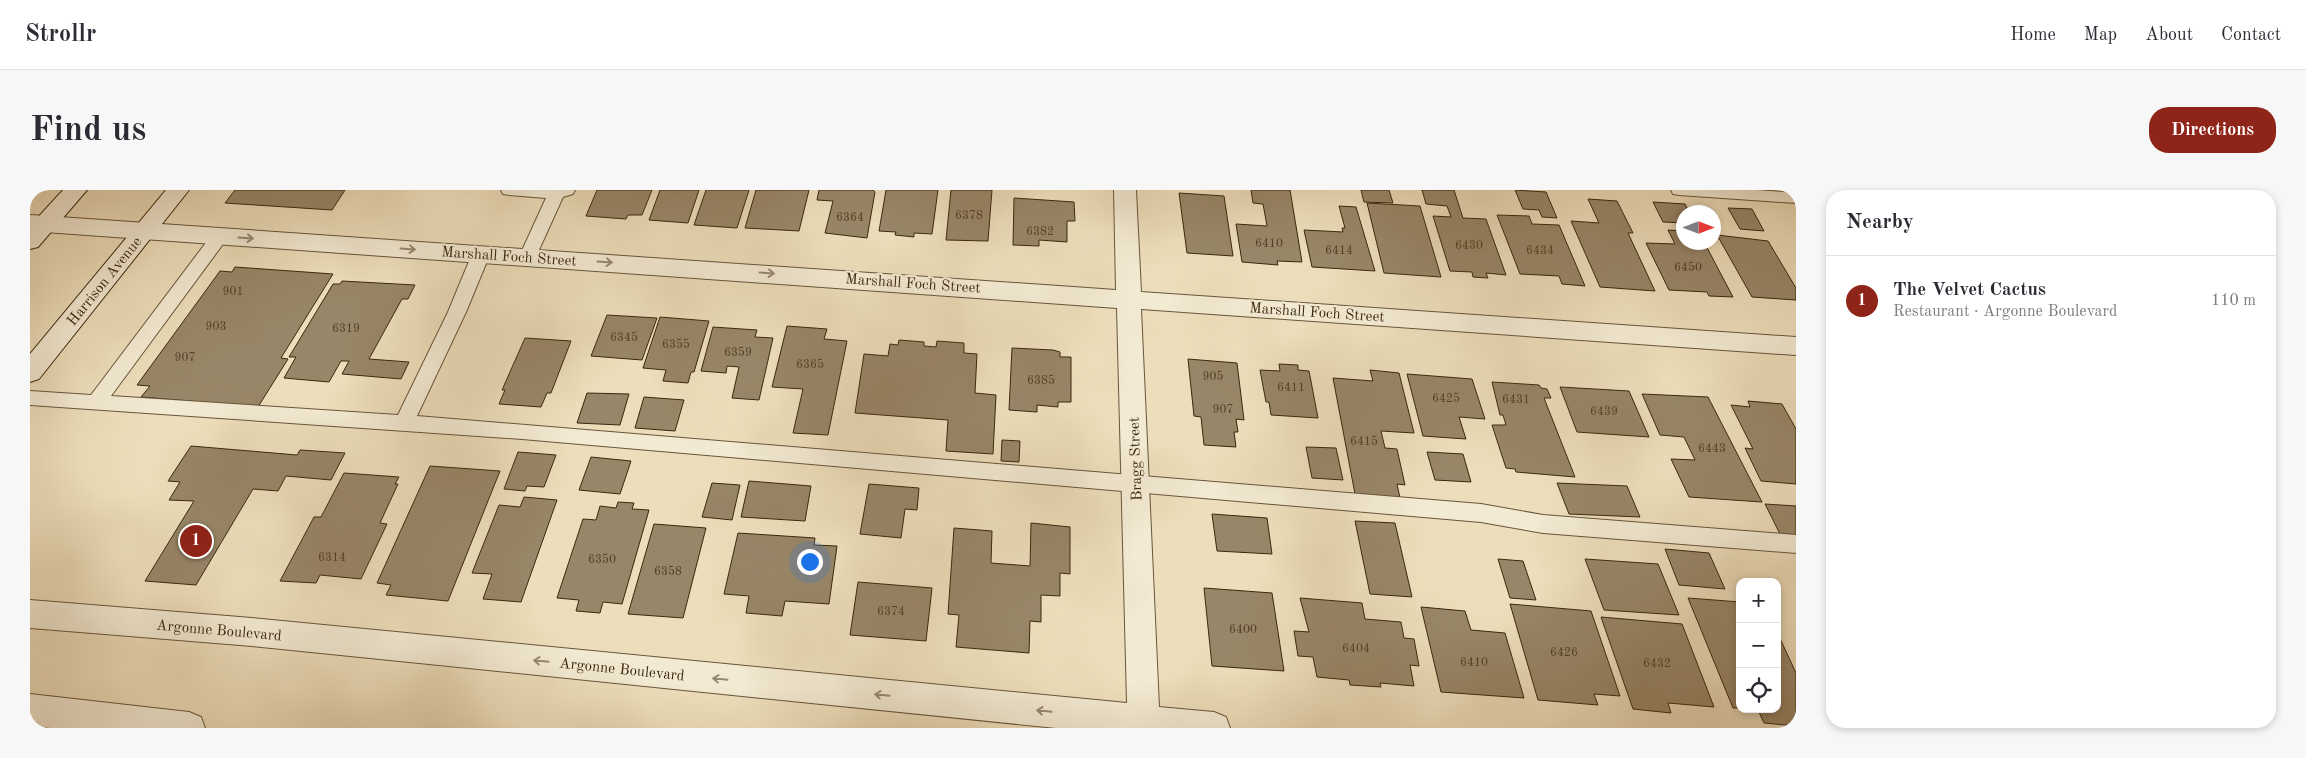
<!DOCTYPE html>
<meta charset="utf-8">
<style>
:root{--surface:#fff;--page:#f7f7f7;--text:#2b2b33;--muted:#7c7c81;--line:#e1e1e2;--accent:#8f2418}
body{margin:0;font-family:"Old Standard TT",serif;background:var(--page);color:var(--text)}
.controls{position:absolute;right:15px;bottom:15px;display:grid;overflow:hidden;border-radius:10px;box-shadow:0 2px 8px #0003}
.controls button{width:45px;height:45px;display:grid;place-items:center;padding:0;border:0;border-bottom:1px solid var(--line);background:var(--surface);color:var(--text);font:25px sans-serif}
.compass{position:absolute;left:1646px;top:15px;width:45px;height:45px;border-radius:50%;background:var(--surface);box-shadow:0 2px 8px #0003;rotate:90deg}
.you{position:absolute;left:779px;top:371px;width:18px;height:18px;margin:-12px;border:4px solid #fff;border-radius:50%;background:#1a73e8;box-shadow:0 0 0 8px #1a73e833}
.badge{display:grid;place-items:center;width:32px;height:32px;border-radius:50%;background:var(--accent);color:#fff;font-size:16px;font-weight:700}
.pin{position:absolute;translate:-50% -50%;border:2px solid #fff;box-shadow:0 1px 5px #0006}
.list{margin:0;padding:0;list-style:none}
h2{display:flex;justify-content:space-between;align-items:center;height:65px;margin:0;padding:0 20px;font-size:21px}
h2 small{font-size:16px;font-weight:400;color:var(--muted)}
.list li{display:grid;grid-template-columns:32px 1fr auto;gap:15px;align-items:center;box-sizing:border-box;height:90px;padding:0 20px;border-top:1px solid var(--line)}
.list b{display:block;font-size:19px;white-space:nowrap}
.list p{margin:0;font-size:16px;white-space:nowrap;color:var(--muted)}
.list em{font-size:16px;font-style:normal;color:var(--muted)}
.icon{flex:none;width:28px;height:28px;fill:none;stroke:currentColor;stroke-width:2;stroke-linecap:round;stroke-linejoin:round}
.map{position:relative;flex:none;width:1766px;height:538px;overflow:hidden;border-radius:20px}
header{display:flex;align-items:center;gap:30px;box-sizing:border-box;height:70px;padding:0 25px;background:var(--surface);border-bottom:1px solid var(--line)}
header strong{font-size:24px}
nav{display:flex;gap:28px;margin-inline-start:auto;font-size:18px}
.intro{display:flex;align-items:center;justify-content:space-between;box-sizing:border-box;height:120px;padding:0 30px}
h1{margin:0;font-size:35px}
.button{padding:12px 22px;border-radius:20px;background:var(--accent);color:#fff;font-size:18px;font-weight:700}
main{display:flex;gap:30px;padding:0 30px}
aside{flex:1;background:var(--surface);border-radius:20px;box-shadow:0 2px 8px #0003}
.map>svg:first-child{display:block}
.building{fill:#988668;stroke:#3b270f}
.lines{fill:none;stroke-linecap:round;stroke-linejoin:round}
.lane-casing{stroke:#68553a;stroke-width:2}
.street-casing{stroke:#68553a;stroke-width:2}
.secondary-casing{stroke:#3b270f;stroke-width:2}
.lane{fill:#f3ead3;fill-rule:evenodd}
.street{fill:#f3ead3;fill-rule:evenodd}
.secondary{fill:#f3ead3;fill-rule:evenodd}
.oneway{stroke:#978871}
.labels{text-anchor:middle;stroke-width:4.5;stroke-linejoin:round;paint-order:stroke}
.number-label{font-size:12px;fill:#523f25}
.street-label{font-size:15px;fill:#3b270f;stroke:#f3ead3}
</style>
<header>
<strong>Strollr</strong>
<nav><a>Home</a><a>Map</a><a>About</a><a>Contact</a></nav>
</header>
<div class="intro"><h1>Find us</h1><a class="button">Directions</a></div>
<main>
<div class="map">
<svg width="1766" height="538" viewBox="0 0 1766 538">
<rect width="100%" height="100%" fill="#eddebb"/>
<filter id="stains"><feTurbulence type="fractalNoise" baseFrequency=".004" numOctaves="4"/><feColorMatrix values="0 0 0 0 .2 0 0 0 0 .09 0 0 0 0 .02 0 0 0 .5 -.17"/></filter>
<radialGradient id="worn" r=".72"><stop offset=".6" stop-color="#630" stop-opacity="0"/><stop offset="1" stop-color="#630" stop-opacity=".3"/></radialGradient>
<g class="building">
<path d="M205,0H315L302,20L195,13Z"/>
<path d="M567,0H622L612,25H598L596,29L556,26Z"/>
<path d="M630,0H669L658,33L619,30Z"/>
<path d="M676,0H719L707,38L664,35Z"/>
<path d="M726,0H779L769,41L715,38Z"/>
<path d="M789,0H843L845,2L837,48L795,43L803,11L787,10Z"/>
<path d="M856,0H908L902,44L884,43V47L865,45L866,42L849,41Z"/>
<path d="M921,0H962L958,51L916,50Z"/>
<path d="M1221,0H1260L1272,72L1247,71L1248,75L1212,72L1206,34L1237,36L1233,14L1223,13Z"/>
<path d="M1331,0H1359L1363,13L1334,12Z"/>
<path d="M1392,0H1424L1433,28L1456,29L1476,85L1456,83L1458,88L1443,87L1442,82L1420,81L1403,26L1421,27L1417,16L1396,14Z"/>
<path d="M1485,0L1516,2L1527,28L1512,27L1509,20L1493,19Z"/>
<path d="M1149,3L1194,6L1203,66L1157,63Z"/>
<path d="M984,8L1044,12L1045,31H1037V52L1009,50V56L983,55Z"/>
<path d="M1558,9L1587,11L1603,43H1598L1625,101L1570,97L1541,31L1569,33Z"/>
<path d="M1623,12L1655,14L1659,22H1654V33L1633,32Z"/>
<path d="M1337,13L1390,16L1411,87L1354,83Z"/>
<path d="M1309,16L1326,17L1345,81L1282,77L1274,40L1313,42L1312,38H1315Z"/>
<path d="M1698,18L1722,19L1734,41L1710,39Z"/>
<path d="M1467,25L1499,26L1502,34L1529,35L1555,96L1532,94L1529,86L1490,84Z"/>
<path d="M1638,40L1654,41V52H1674L1703,107L1679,106L1677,102L1639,100L1616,53L1645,54Z"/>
<path d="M1687,45L1738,51L1766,98V110L1722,107Z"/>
<path d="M205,77L303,84L251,168L258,169L228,217L111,207L120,196L107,195L190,81L202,82Z"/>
<path d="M312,91L385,95L378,109H372L339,169L379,172L371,189L312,184L319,171H311L299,192L254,188L266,167H259L303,94H310Z"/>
<path d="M577,125L627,128L612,170L561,166Z"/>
<path d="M630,127L679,131L664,182H661L658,193L633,191L636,180L613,178Z"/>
<path d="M757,136L797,139L794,149L817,151L798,245L763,243L773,199L742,197Z"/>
<path d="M683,137L727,140L725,147L743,148L729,210L702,208L709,177L697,176L696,183L671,181Z"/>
<path d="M495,148L541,151L521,203H517L511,217L469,214L475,200H472Z"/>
<path d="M869,150L894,152V156L906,157L907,151L934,153V163L947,164L945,203L966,205L963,264L916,261L918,230L825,223L834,164L858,166L860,154L868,155Z"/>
<path d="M982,158L1023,160L1030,162V167H1041V212H1028V217L1007,215V222L979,220Z"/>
<path d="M1158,169L1207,173L1214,230L1206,229L1208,242H1204L1206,257L1174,255L1171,227L1164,226Z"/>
<path d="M1249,174L1268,175V180L1279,181L1288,228L1241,225L1239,212H1236L1230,180L1250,181Z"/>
<path d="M1340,180L1369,183L1384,243L1351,241L1355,258L1367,259L1375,295L1367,294L1370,308L1325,304L1303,188L1343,191Z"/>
<path d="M1377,184L1442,189L1455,229L1429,227L1436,249L1393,246Z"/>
<path d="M1462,192L1509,195L1511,198L1517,199L1521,208H1514L1545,287L1486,282L1485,279L1476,278L1462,235H1476L1473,225H1470Z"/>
<path d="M1530,197L1599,201L1619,247L1547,242Z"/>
<path d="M557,203L599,204L590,235L547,233Z"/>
<path d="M1612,204L1678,207L1732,312L1659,307L1641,269L1665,270L1654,247L1630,245Z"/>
<path d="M614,207L654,210L645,241L605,238Z"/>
<path d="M1718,211L1752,214L1766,239V294L1731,291L1715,258L1723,259L1701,215L1720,217Z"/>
<path d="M972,250L990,251L989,272L971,271Z"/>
<path d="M161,256L267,265L270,260L315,263L301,290L256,286L248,301L223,299L166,395L115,391L164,311L139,310L150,292L138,291Z"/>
<path d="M1276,257L1306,258L1313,290L1282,288Z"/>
<path d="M488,262L526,265L514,297L497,296L495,301L474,299Z"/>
<path d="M1397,262L1433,264L1441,292L1405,290Z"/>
<path d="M561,267L601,271L590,304L549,300Z"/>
<path d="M400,276L470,281L418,411L356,405L361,395L347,393Z"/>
<path d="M314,283L369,287L365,294H368L350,333L357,334L331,389L290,385L286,393L250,391L284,327H291Z"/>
<path d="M719,291L781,296L775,331L711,327Z"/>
<path d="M682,293L710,295L702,330L672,327Z"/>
<path d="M1527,293L1597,296L1610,327L1539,324Z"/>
<path d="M839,294L889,298L887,320L875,319L871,348L830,344Z"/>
<path d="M494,307L527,310L491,412L453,409L462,384L442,383L469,315L490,317Z"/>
<path d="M588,312L604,313L602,319L619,320L592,414L573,412L570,423L546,421L549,410L527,408L553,329L566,330L570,316L586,318Z"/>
<path d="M1735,314L1766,316V347L1751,346Z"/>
<path d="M1182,324L1237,328L1242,364L1187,361Z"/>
<path d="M1325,331L1365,333L1382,407L1340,404Z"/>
<path d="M1001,333L1040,337V384L1030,383V406L1011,405V432L1000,431L999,463L926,457L929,425L918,424L924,338L962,341L961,373L1000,376Z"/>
<path d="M624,334L676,338L653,428L598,424Z"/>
<path d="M708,343L785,348L784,355L807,356L799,414L755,411L752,426L716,423L719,406L694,404Z"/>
<path d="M1635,359L1679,363L1695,399L1649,395Z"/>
<path d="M1468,369L1493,371L1506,410L1480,408Z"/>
<path d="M1555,369L1628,374L1649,425L1574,420Z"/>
<path d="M828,392L902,398L896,451L820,445Z"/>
<path d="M1174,398L1242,403L1254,481L1182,476Z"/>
<path d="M1270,408L1332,413L1335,429L1371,432L1374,448L1384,449L1389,476L1380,475L1384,496L1350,493L1351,497L1320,495L1319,490L1287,487L1283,467L1268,466L1264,441L1279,442Z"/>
<path d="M1658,408L1710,412V518H1703Z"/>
<path d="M1480,414L1561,421L1590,506L1564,504L1568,515L1508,510Z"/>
<path d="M1391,417L1435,421L1441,440L1475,443L1494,508L1411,502Z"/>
<path d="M1571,427L1652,434L1684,517L1638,513L1641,523L1603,519Z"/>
<path d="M1747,442L1766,483V536L1734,533L1728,520L1722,519H1747Z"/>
</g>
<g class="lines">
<defs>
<g id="lane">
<path d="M471,0H545L543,4L533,7L504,71H492L489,67L516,8L479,5L473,4Z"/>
<path d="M1641,0H1727L1766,3V13L1649,5L1643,4Z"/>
<path d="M190,40L196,42L198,46L196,50L81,206L368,225L418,122L442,64L445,60H457L460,64L436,122L387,226L1451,314L1513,325L1766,345V363L1513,343L1451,332L492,249L0,215V201L61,205L184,42Z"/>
</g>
<g id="street">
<path d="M1084,0H1106L1111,102L1766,147V165L1111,119L1129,517L1184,522L1196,527L1200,538H1026L222,456L0,438V410L222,428L1097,513L1087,118L0,41V25L1086,100Z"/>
<path d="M0,504L159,522L171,527L175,538H20L0,536Z"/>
</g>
<g id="secondary">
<path d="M33,0H57L8,57L0,59V36Z"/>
<path d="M136,0H159L9,189L0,192V164Z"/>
</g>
</defs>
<use href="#lane" class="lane-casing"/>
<use href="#street" class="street-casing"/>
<use href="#secondary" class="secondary-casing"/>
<use href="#lane" class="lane"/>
<use href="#street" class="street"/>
<use href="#secondary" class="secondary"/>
</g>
<defs><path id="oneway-shaft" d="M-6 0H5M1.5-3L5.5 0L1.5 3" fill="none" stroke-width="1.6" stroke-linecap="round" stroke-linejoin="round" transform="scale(1.25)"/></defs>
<g class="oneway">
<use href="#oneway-shaft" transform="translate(216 48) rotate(4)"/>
<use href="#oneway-shaft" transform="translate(378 59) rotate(4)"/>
<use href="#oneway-shaft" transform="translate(575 72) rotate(4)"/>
<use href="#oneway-shaft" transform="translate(737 83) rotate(4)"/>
<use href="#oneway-shaft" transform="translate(511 471) rotate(-174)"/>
<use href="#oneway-shaft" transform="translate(690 489) rotate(-174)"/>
<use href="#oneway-shaft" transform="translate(852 505) rotate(-174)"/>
<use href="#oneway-shaft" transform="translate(1014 521) rotate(-174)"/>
</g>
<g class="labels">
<g class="number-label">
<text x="939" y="29">6378</text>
<text x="820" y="31">6364</text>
<text x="1010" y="45">6382</text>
<text x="1239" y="57">6410</text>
<text x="1439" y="59">6430</text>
<text x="1309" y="64">6414</text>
<text x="1510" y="64">6434</text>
<text x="1658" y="81">6450</text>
<text x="203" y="105">901</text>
<text x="186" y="140">903</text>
<text x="316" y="142">6319</text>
<text x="594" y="151">6345</text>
<text x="646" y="158">6355</text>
<text x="708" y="166">6359</text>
<text x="155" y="171">907</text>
<text x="780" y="178">6365</text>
<text x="1183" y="190">905</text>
<text x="1011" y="194">6385</text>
<text x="1261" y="201">6411</text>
<text x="1416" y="212">6425</text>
<text x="1486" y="213">6431</text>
<text x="1193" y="223">907</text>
<text x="1574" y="225">6439</text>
<text x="1334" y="255">6415</text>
<text x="1682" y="262">6443</text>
<text x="302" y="371">6314</text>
<text x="572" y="373">6350</text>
<text x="638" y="385">6358</text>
<text x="861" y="425">6374</text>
<text x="1213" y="443">6400</text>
<text x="1326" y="462">6404</text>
<text x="1534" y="466">6426</text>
<text x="1444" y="476">6410</text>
<text x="1627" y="477">6432</text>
</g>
<g class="street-label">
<text transform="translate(479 66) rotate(4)" y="5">Marshall Foch Street</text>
<text transform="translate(74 91) rotate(-51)" y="5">Harrison Avenue</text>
<text transform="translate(883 93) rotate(4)" y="5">Marshall Foch Street</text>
<text transform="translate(1287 122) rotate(4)" y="5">Marshall Foch Street</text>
<text transform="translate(1105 269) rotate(-92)" y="5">Bragg Street</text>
<text transform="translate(189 440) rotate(5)" y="5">Argonne Boulevard</text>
<text transform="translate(592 479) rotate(6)" y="5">Argonne Boulevard</text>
</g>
</g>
<rect width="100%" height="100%" filter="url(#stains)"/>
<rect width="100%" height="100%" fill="url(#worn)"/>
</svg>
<div class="controls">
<button>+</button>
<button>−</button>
<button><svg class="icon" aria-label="locate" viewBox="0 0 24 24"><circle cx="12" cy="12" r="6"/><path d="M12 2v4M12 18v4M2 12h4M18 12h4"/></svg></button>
</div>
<svg class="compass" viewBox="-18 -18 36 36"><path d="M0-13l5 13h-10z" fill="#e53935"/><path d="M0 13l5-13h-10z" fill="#7c7c81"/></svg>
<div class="you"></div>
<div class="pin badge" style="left:166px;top:351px">1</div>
</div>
<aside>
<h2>Nearby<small></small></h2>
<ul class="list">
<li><span class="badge">1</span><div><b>The Velvet Cactus</b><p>Restaurant · Argonne Boulevard</p></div><em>110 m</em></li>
</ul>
</aside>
</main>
